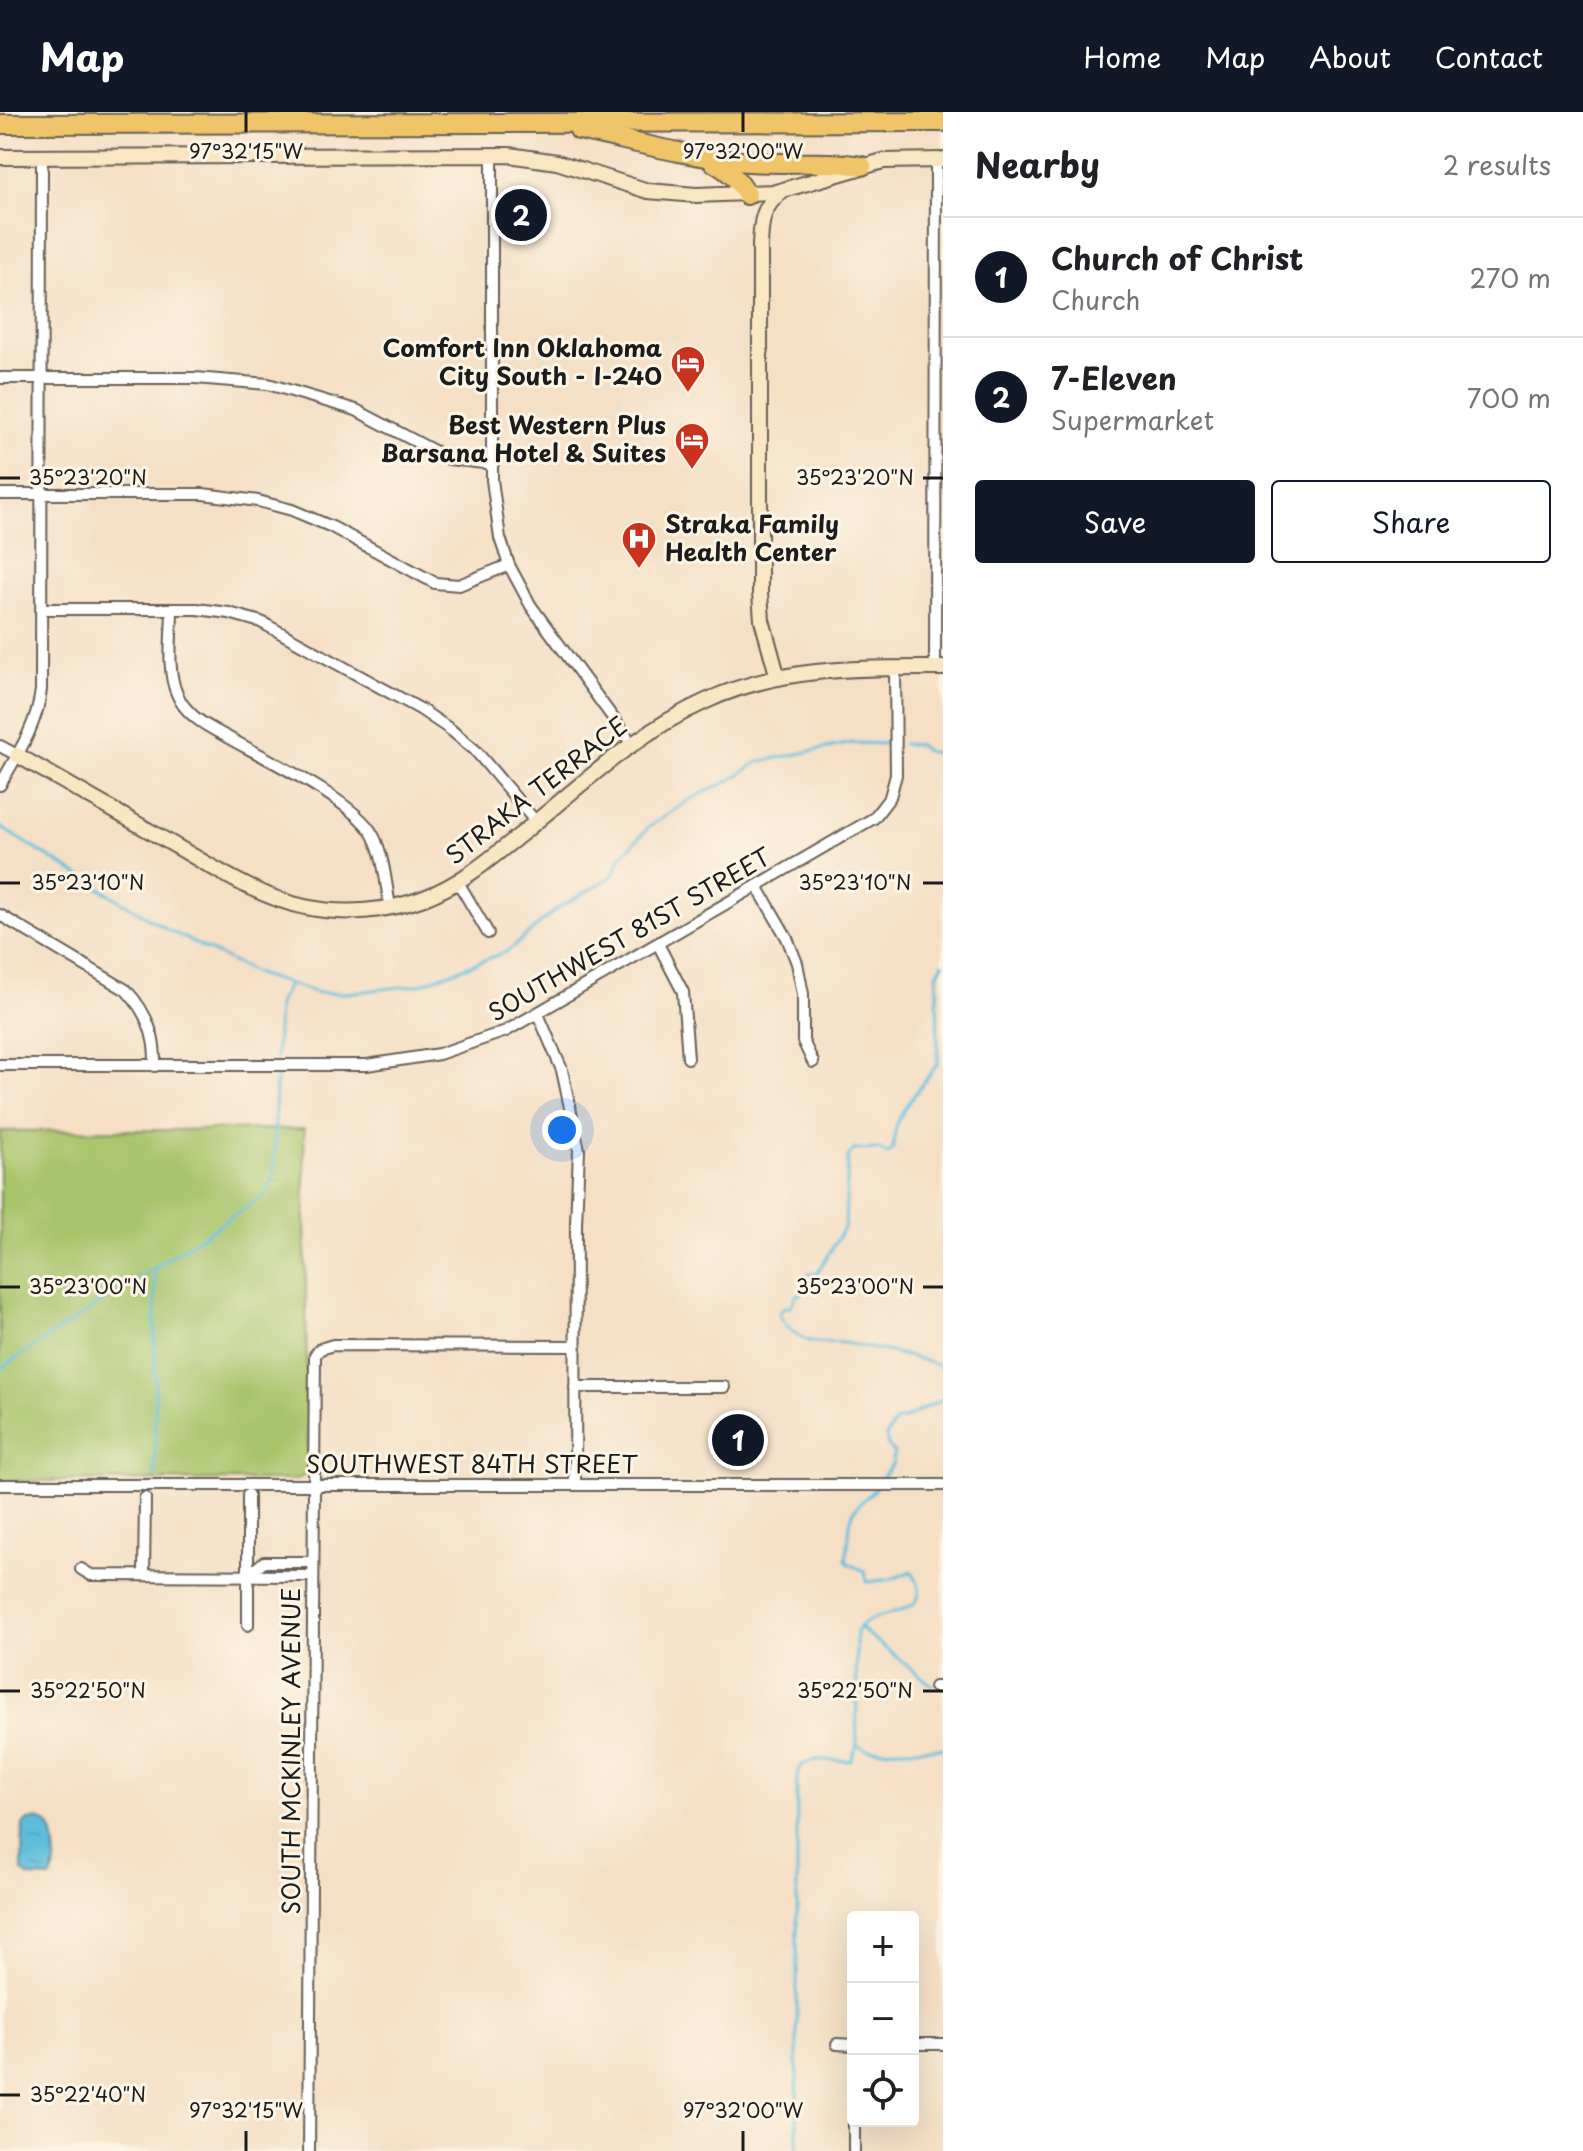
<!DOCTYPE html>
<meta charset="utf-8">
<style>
:root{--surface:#fff;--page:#f6f6f6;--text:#202124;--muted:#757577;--line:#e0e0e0;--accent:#111827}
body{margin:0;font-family:"Playpen Sans",sans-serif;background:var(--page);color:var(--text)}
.controls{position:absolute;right:24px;bottom:24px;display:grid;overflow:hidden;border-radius:8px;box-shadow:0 8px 32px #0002}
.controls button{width:72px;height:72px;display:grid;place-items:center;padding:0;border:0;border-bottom:2px solid var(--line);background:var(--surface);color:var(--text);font:40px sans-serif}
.you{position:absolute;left:562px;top:1018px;width:28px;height:28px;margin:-20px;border:6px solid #fff;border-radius:50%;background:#1a73e8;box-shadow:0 0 0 12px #1a73e833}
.badge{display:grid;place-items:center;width:52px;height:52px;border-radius:50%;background:var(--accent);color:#fff;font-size:26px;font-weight:700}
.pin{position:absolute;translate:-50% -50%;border:4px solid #fff;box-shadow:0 2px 8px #0006}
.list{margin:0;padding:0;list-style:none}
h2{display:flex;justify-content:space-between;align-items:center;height:104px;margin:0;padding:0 32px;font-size:34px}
h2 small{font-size:26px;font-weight:400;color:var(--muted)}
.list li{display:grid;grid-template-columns:52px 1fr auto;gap:24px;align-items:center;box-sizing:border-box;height:120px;padding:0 32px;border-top:2px solid var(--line)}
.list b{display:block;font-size:30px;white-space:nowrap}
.list p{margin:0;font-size:26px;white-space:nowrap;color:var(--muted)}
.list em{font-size:26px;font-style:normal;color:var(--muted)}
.actions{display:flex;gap:16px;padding:24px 32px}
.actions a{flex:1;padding:18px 0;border:2px solid var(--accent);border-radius:8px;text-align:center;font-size:28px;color:var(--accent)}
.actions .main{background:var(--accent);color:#fff}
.icon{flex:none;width:44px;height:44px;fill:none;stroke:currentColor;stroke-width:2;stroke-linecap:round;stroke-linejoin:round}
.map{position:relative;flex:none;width:943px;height:2039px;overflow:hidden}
header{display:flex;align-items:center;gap:48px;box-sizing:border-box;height:112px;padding:0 40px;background:var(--accent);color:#fff}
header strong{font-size:38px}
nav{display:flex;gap:44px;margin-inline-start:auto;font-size:28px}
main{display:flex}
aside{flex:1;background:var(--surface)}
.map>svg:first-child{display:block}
.green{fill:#a9c56c;stroke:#627044;stroke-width:2}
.water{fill:url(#water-ripples);stroke:#3d6c7c;stroke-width:2}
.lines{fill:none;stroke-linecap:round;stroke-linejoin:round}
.stream{stroke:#5ebddc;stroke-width:3}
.street-casing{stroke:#686057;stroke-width:14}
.secondary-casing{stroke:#686057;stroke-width:18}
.highway-casing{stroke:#686057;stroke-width:22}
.street{stroke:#fff;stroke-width:10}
.secondary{stroke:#f9e7c3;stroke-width:14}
.highway{stroke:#f0c469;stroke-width:18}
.ticks{fill:none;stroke:#1c1c1c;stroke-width:3}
.labels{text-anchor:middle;stroke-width:6;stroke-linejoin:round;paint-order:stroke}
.poi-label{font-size:24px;font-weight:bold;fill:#1c1c1c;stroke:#fcf5e5;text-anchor:end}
.street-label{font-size:24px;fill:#1c1c1c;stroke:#fcf5e5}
.ticks-label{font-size:20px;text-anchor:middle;fill:#1c1c1c;stroke:#fcf5e5;stroke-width:6;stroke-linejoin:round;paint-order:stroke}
</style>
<header>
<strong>Map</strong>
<nav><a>Home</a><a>Map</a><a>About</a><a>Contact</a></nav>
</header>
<main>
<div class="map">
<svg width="943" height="2039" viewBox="0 0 943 2039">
<defs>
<pattern id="water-ripples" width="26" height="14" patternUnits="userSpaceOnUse" patternTransform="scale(2)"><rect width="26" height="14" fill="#5ebddc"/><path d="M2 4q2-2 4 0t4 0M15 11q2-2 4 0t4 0" fill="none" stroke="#51a2bc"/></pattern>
</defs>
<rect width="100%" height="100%" fill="#fcf5e5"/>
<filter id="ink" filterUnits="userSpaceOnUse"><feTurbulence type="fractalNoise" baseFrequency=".0125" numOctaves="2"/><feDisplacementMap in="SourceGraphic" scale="16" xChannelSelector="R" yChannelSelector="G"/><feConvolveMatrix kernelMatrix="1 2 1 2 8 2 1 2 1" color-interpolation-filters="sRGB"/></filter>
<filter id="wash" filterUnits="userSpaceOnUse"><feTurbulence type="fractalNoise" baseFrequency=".006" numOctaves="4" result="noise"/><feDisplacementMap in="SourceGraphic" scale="32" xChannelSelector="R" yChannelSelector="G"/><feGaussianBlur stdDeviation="1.8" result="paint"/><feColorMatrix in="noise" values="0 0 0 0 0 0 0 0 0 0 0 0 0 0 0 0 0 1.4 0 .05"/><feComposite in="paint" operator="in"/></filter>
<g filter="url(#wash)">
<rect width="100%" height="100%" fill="#f5dfc5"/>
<path class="green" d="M304,1017L308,1356L306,1362L296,1368L0,1369V1019Z"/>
<path class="water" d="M28,1708C35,1708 41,1706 46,1711C57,1720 58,1756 50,1766L29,1765L22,1759L23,1713Z"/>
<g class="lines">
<g class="stream">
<path d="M903,632L919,633L926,639L943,643"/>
<path d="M0,715L168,818L257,862L318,881H346L418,873L508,839L557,797L613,764L620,746L649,715L689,688L731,668L758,650L852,631L888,632"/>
<path d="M943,851L937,862L938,951L904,997L896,1012L893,1036L888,1042L879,1037L854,1038L848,1045L845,1114L817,1162H809L804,1168L808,1172L801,1182L797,1183L790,1195H784L779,1202C784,1213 795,1223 807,1228C819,1233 832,1229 844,1231C877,1238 912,1242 943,1256"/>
<path d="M276,946L278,892L288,873"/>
<path d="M155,1156V1364"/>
<path d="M0,1257L265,1083L274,1064L276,961"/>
<path d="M879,1370L892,1352L894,1341L888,1334L886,1324L896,1309L902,1308L943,1287"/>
<path d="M860,1516L932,1573"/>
<path d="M857,1633L868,1638L943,1636"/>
<path d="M797,2039V1662L802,1653L813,1648L851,1649L857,1633L856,1520C868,1496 923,1506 919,1477C919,1471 914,1464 912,1459L892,1467L867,1470L865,1459L849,1452L846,1447C850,1432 847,1407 856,1396C862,1388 869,1384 875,1376"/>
</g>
</g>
</g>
<g filter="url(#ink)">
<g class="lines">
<defs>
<g id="street">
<path d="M492,43V368L500,426L509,453L531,494L632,632"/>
<path d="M0,266H195L268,272L356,298L449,347L493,352"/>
<path d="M0,382H203L258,389L292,398L332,415L435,471L459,473L509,453"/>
<path d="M42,497H197L229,501L261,510L420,597L451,618L475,638L536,710"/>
<path d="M172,497C172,523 166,558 177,582C186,604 207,614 227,625C264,646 354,688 373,723C384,744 386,772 390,795"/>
<path d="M935,556L936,48"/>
<path d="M0,634L17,643"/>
<path d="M0,673C17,643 37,614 41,578L42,44"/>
<path d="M458,770L488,821"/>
<path d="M757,774L787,826L797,851L803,882V929L813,950"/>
<path d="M0,803L126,878C147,900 156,924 155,954"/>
<path d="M658,832L683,880L688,946"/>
<path d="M538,902L562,958L579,1038L576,1112L575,1373"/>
<path d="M0,953H367L439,942L506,919L874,706L890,685L896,663L895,556"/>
<path d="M575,1275H724"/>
<path d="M0,1373H943"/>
<path d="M248,1383V1513"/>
<path d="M81,1457L91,1463L313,1464"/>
<path d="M144,1463L145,1386"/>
<path d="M248,1463L264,1450H312"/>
<path d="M935,1575H943"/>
<path d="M837,1932L853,1933"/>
<path d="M913,1932H943"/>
<path d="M854,2009V2039"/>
<path d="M309,2039L315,1243L320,1237L333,1233L575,1234"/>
</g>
<g id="secondary">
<path d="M0,45L509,43L557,50L648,79L696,83L776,80L883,49L943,48"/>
<path d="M778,566L762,508L760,481V133C761,110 762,95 781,80"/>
<path d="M17,643C70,673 122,703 174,733C216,757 258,785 305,795C344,803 387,800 424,786C461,772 490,747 520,723C579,675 635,621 706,589C781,554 862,556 943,556"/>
</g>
<g id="highway">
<path d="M0,12L943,10"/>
<path d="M579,18C631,29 685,44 738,49C780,54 822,47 862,54"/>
<path d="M713,50C727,58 739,67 747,83"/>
</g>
</defs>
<use href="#street" class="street-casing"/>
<use href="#secondary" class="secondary-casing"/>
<use href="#highway" class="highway-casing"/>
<use href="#street" class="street"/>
<use href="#secondary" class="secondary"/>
<use href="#highway" class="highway"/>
</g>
</g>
<path class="ticks" d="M246,0V20M743,0V20M0,366H20M923,366H943M0,771H20M923,771H943M0,1175H20M923,1175H943M0,1579H20M923,1579H943M0,1983H20M246,2019V2039M743,2019V2039"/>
<defs>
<symbol id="hotel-pin" viewBox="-11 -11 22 30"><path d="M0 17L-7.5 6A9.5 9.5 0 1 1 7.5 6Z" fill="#c8321e" stroke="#fcf5e5"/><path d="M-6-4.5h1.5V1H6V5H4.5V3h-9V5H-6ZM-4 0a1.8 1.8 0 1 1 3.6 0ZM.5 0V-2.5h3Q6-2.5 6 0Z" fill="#fff"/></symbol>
<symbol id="hospital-pin" viewBox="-11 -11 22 30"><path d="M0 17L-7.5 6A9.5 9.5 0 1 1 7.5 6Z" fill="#c8321e" stroke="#fcf5e5"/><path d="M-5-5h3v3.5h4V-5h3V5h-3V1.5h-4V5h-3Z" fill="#fff"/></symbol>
</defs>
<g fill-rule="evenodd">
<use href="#hotel-pin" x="668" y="231" width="40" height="54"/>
<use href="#hotel-pin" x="672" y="308" width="40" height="54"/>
<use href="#hospital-pin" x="619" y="407" width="40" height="54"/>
</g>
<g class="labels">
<g class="poi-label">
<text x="662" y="245">Comfort Inn Oklahoma<tspan x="662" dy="28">City South - I-240</tspan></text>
<text x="666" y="322">Best Western Plus<tspan x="666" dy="28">Barsana Hotel &amp; Suites</tspan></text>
<text x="665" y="421" text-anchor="start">Straka Family<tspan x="665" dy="28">Health Center</tspan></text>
</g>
<g class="street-label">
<text transform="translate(537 679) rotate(-38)" y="8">STRAKA TERRACE</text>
<text transform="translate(630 823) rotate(-30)" y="8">SOUTHWEST 81ST STREET</text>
<text x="472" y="1361">SOUTHWEST 84TH STREET</text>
<text transform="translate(292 1639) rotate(-90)" y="8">SOUTH MCKINLEY AVENUE</text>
</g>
</g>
<g class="ticks-label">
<text x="246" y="47">97°32'15"W</text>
<text x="743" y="47">97°32'00"W</text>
<text x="88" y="373">35°23'20"N</text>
<text x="855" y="373">35°23'20"N</text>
<text x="88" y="778">35°23'10"N</text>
<text x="855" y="778">35°23'10"N</text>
<text x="88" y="1182">35°23'00"N</text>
<text x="855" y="1182">35°23'00"N</text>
<text x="88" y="1586">35°22'50"N</text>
<text x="855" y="1586">35°22'50"N</text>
<text x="88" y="1990">35°22'40"N</text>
<text x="246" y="2006">97°32'15"W</text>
<text x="743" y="2006">97°32'00"W</text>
</g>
</svg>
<div class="controls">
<button>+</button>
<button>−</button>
<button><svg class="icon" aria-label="locate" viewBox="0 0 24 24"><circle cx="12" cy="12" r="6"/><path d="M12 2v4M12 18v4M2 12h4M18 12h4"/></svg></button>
</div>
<div class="you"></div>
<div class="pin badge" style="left:738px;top:1328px">1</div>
<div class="pin badge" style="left:521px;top:103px">2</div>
</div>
<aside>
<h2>Nearby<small>2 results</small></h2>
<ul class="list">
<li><span class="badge">1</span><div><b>Church of Christ</b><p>Church</p></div><em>270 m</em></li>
<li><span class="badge">2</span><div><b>7-Eleven</b><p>Supermarket</p></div><em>700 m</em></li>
</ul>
<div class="actions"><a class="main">Save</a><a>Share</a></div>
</aside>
</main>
